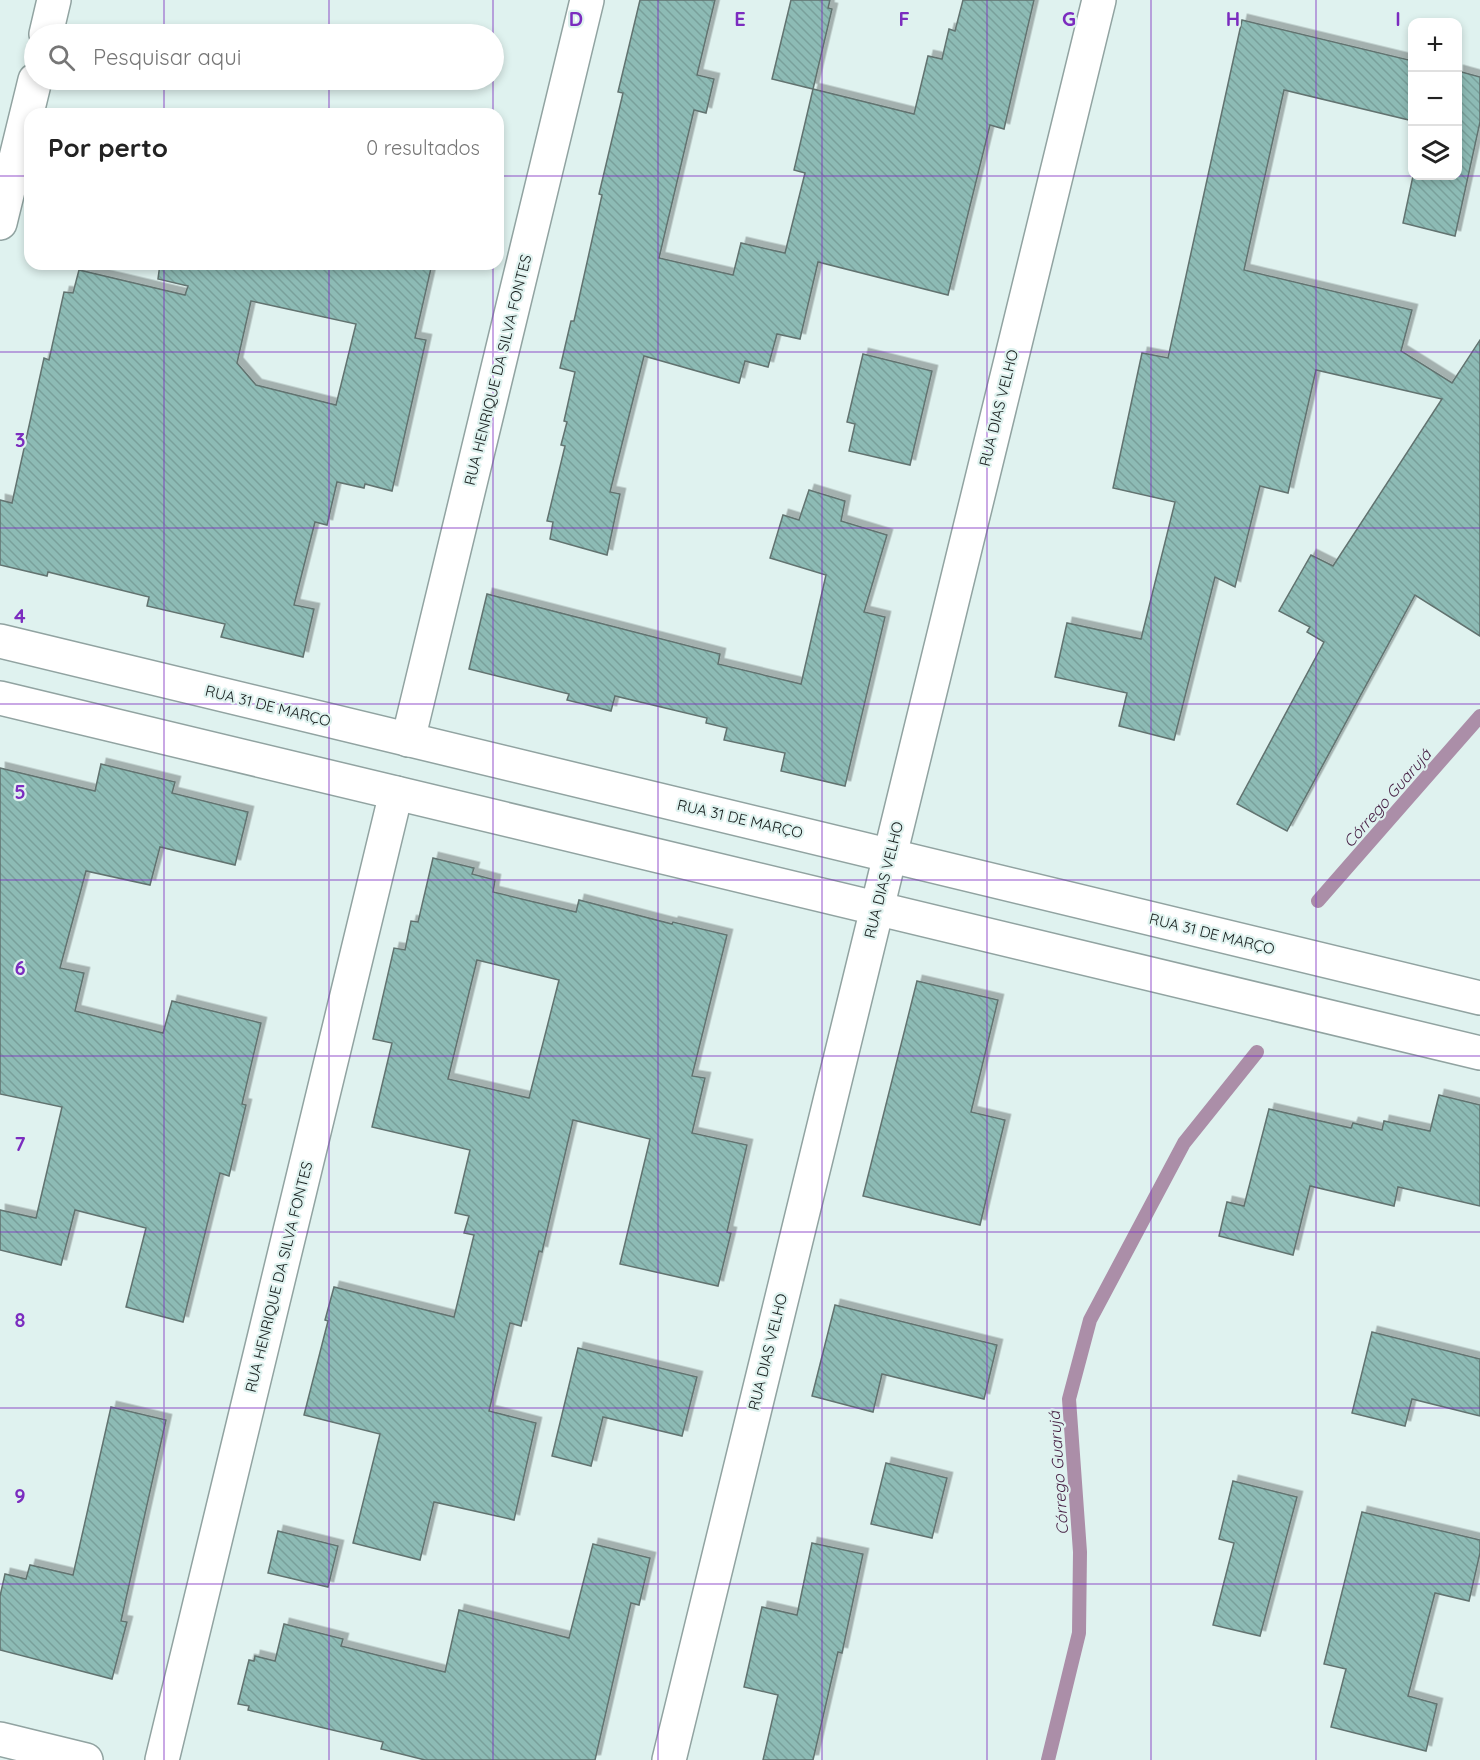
<!DOCTYPE html>
<html lang="pt">
<meta charset="utf-8">
<style>
:root{--surface:#fff;--page:#f2f2f2;--text:#222;--muted:#767676;--line:#e0e0e0}
body{margin:0;font-family:Quicksand,sans-serif;background:var(--page);color:var(--text)}
.controls{position:absolute;right:18px;top:18px;display:grid;overflow:hidden;border-radius:12px;box-shadow:0 3px 9px #0003}
.controls button{width:54px;height:54px;display:grid;place-items:center;padding:0;border:0;border-bottom:2px solid var(--line);background:var(--surface);color:var(--text);font:30px sans-serif}
.list{margin:0;padding:0;list-style:none}
h2{display:flex;justify-content:space-between;align-items:center;height:78px;margin:0;padding:0 24px;font-size:26px}
h2 small{font-size:20px;font-weight:400;color:var(--muted)}
.icon{flex:none;width:33px;height:33px;fill:none;stroke:currentColor;stroke-width:2;stroke-linecap:round;stroke-linejoin:round}
.map{position:relative;flex:none;width:1480px;height:1760px;overflow:hidden}
.search{position:absolute;background:var(--surface);box-shadow:0 3px 9px #0003;left:24px;top:24px;width:480px;height:66px;display:flex;align-items:center;gap:15px;box-sizing:border-box;padding:0 21px;border-radius:33px;color:var(--muted);font-size:22px}
.panel{position:absolute;background:var(--surface);box-shadow:0 3px 9px #0003;left:24px;top:108px;width:480px;height:162px;border-radius:18px}
.map>svg:first-child{display:block}
.lines{fill:none;stroke-linecap:round;stroke-linejoin:round}
.stream{stroke:#ab8ea8;stroke-width:14}
.building{fill:url(#building-back-hatch);stroke:#627370;stroke-width:1.5;fill-rule:evenodd;filter:url(#shadow)}
.minor-casing{stroke:#91a3a1;stroke-width:36}
.tertiary-casing{stroke:#91a3a1;stroke-width:36}
.secondary-casing{stroke:#91a3a1;stroke-width:36}
.minor{stroke:#fff;stroke-width:33}
.tertiary{stroke:#fff;stroke-width:33}
.secondary{stroke:#fff;stroke-width:33}
.grid{fill:none;stroke:#7b2cbf;stroke-width:1.5;stroke-opacity:0.55}
.labels{text-anchor:middle;stroke-width:4.5;stroke-linejoin:round;paint-order:stroke}
.street-label{font-size:15px;fill:#151c1b;stroke:#dff2ef}
.water-label{font-size:16px;font-style:italic;fill:#451e43;stroke:#dff2ef}
.grid-label{font-size:20px;text-anchor:middle;font-weight:bold;fill:#7b2cbf;stroke:#dff2ef;stroke-width:4.5;stroke-linejoin:round;paint-order:stroke}
</style>
<div class="map">
<svg width="1480" height="1760" viewBox="0 0 1480 1760">
<defs>
<pattern id="building-back-hatch" width="6" height="6" patternUnits="userSpaceOnUse" patternTransform="scale(1.5)"><rect width="6" height="6" fill="#8dbbb5"/><path d="M-1 5l2 2M0 0l6 6M5-1l2 2" fill="none" stroke="#79a09b"/></pattern>
<filter id="shadow"><feDropShadow dx="5.5" dy="-5.5" stdDeviation="0" flood-color="#0004"/></filter>
</defs>
<rect width="100%" height="100%" fill="#dff2ef"/>
<g class="lines">
<g class="stream">
<path d="M1318,901L1480,716"/>
<path d="M1048,1760L1079,1633L1080,1552L1069,1399L1090,1320L1184,1143L1257,1052"/>
</g>
</g>
<g class="building">
<path d="M640,0H715L697,75L714,79L706,113L694,110L659,258L733,275L741,243L785,253L805,173L794,170L813,89L914,114L928,56L942,59L949,29L955,31L963,0H1034L1004,129L990,125L948,295L818,262L800,339L777,334L768,367L745,361L739,383L644,356L610,492L620,494L607,555L550,539L553,522L547,521L565,446L561,445L567,422L564,421L575,372L560,368L571,321H574L602,195L599,194L623,93L618,92Z"/>
<path d="M791,0H830L828,8L832,9L813,89L772,79Z"/>
<path d="M1242,20L1413,61V121L1284,90L1244,270L1412,310L1401,351L1452,383L1480,340V636L1415,595L1287,831L1237,804L1324,642L1307,632L1310,627L1279,611L1311,555L1333,566L1442,399L1316,370L1288,493L1260,486L1235,587L1215,577L1174,740L1119,726L1127,693L1055,677L1067,623L1141,639L1175,502L1113,488L1142,353L1168,358Z"/>
<path d="M1458,71L1480,77V122L1455,236L1403,223L1413,176H1458Z"/>
<path d="M160,264H432L415,338L426,340L392,491L365,484L364,488L337,482L327,525L315,522L294,605L314,609L303,657L221,637L225,624L147,606L149,597L48,572L47,576L0,565V500L12,503L44,358L49,360L64,292L73,293L79,270L185,295L188,286L158,279ZM251,301L356,324L336,405L256,385L237,363Z"/>
<path d="M863,354L932,371L910,465L849,451L855,424L847,422Z"/>
<path d="M809,490L845,501L841,521L887,535L864,612L885,617L845,786L781,771L785,753L724,740L727,728L706,723L707,718L615,696L611,711L567,700L569,694L469,669L487,594L720,654L718,664L801,684L826,575L770,558L783,515L799,520Z"/>
<path d="M101,764L175,782L172,793L248,812L235,865L160,847L150,885L86,871L60,968L84,973L75,1011L163,1033L172,1001L261,1023L242,1104L246,1105L229,1176L220,1173L183,1322L126,1307L146,1228L75,1210L61,1265L0,1250V1210L36,1218L62,1107L0,1094V768L95,791Z"/>
<path d="M433,858L474,868L472,874L495,880L493,892L576,912L579,900L672,924L673,922L727,935L692,1076L705,1078L692,1133L747,1145L727,1232L731,1233L718,1286L620,1264L650,1139L573,1120L542,1252L539,1251L521,1326L510,1323L489,1411L536,1423L514,1520L434,1502L420,1560L353,1543L380,1434L304,1415L328,1321L325,1320L334,1287L454,1317L474,1235L464,1233L469,1216L455,1213L470,1150L372,1127L392,1043L373,1039L394,948L405,950L411,921L418,922ZM477,960L559,980L529,1098L448,1079Z"/>
<path d="M917,981L998,1000L971,1112L1005,1120L980,1225L863,1196Z"/>
<path d="M1439,1095L1480,1105V1206L1398,1187L1394,1206L1310,1186L1293,1255L1219,1236L1227,1202L1244,1206L1269,1109L1351,1128L1353,1123L1382,1130L1384,1121L1430,1131Z"/>
<path d="M835,1305L997,1345L984,1399L882,1374L873,1412L812,1396Z"/>
<path d="M1372,1332L1480,1359V1416L1412,1399L1405,1426L1352,1413Z"/>
<path d="M578,1348L697,1377L682,1436L603,1417L591,1466L552,1456Z"/>
<path d="M111,1407L166,1420L121,1621L127,1622L112,1679L0,1650V1596L5,1574L26,1579L30,1565L73,1575Z"/>
<path d="M886,1463L947,1478L932,1538L871,1524Z"/>
<path d="M1233,1481L1297,1497L1260,1636L1213,1625L1234,1543L1219,1539Z"/>
<path d="M1362,1512L1480,1540V1553L1469,1601L1435,1593L1408,1696L1437,1704L1426,1751L1331,1727L1346,1669L1324,1664Z"/>
<path d="M278,1531L338,1546L328,1587L268,1573Z"/>
<path d="M812,1543L863,1554L842,1653L838,1652L813,1760H763L778,1695L744,1687L762,1607L797,1615Z"/>
<path d="M593,1544L650,1558L639,1605L631,1603L595,1760H425L381,1749L383,1742L248,1710L249,1706L238,1704L249,1660L254,1661L255,1656L275,1661L284,1624L343,1639L341,1646L445,1672L459,1610L569,1638Z"/>
</g>
<g class="lines">
<defs>
<g id="minor">
<path d="M46,34L54,0"/>
<path d="M0,223L35,80"/>
<path d="M408,740L587,0"/>
<path d="M162,1760L396,793"/>
<path d="M669,1760L1099,0"/>
</g>
<path id="tertiary" d="M0,1739L86,1760"/>
<g id="secondary">
<path d="M0,641L1480,998"/>
<path d="M0,698L1480,1053"/>
</g>
</defs>
<use href="#minor" class="minor-casing"/>
<use href="#tertiary" class="tertiary-casing"/>
<use href="#secondary" class="secondary-casing"/>
<use href="#minor" class="minor"/>
<use href="#tertiary" class="tertiary"/>
<use href="#secondary" class="secondary"/>
</g>
<path class="grid" d="M164,0V34M329,0V34M493,0V34M658,0V1760M822,0V1760M987,0V1760M1151,0V1760M1316,0V1760M164,80V114M329,80V114M493,80V114M0,176H30M498,176H1480M164,264V1760M329,264V1760M493,264V1760M0,352H1480M0,528H1480M0,704H1480M0,880H1480M0,1056H1480M0,1232H1480M0,1408H1480M0,1584H1480"/>
<g class="labels">
<g class="street-label">
<text transform="translate(498 370) rotate(-76)" y="5">RUA HENRIQUE DA SILVA FONTES</text>
<text transform="translate(999 408) rotate(-76)" y="5">RUA DIAS VELHO</text>
<text transform="translate(268 706) rotate(14)" y="5">RUA 31 DE MARÇO</text>
<text transform="translate(740 819) rotate(13)" y="5">RUA 31 DE MARÇO</text>
<text transform="translate(884 880) rotate(-76)" y="5">RUA DIAS VELHO</text>
<text transform="translate(1212 934) rotate(14)" y="5">RUA 31 DE MARÇO</text>
<text transform="translate(279 1277) rotate(-76)" y="5">RUA HENRIQUE DA SILVA FONTES</text>
<text transform="translate(768 1352) rotate(-76)" y="5">RUA DIAS VELHO</text>
</g>
<g class="water-label">
<text transform="translate(1387 798) rotate(-49)" y="6">Córrego Guarujá</text>
<text transform="translate(1058 1473) rotate(-94)" y="6">Córrego Guarujá</text>
</g>
</g>
<g class="grid-label">
<text x="576" y="26">D</text>
<text x="740" y="26">E</text>
<text x="904" y="26">F</text>
<text x="1069" y="26">G</text>
<text x="1233" y="26">H</text>
<text x="1398" y="26">I</text>
<text x="20" y="447">3</text>
<text x="20" y="623">4</text>
<text x="20" y="799">5</text>
<text x="20" y="975">6</text>
<text x="20" y="1151">7</text>
<text x="20" y="1327">8</text>
<text x="20" y="1503">9</text>
</g>
</svg>
<div class="controls">
<button>+</button>
<button>−</button>
<button><svg class="icon" aria-label="layers" viewBox="0 0 24 24"><path d="M12 4l9 5-9 5-9-5zM3 14l9 5 9-5"/></svg></button>
</div>
<div class="search"><svg class="icon" aria-label="search" viewBox="0 0 24 24"><circle cx="10" cy="10" r="6"/><path d="M15 15l6 6"/></svg>Pesquisar aqui</div>
<section class="panel">
<h2>Por perto<small>0 resultados</small></h2>
<ul class="list">
</ul>
</section>
</div>
